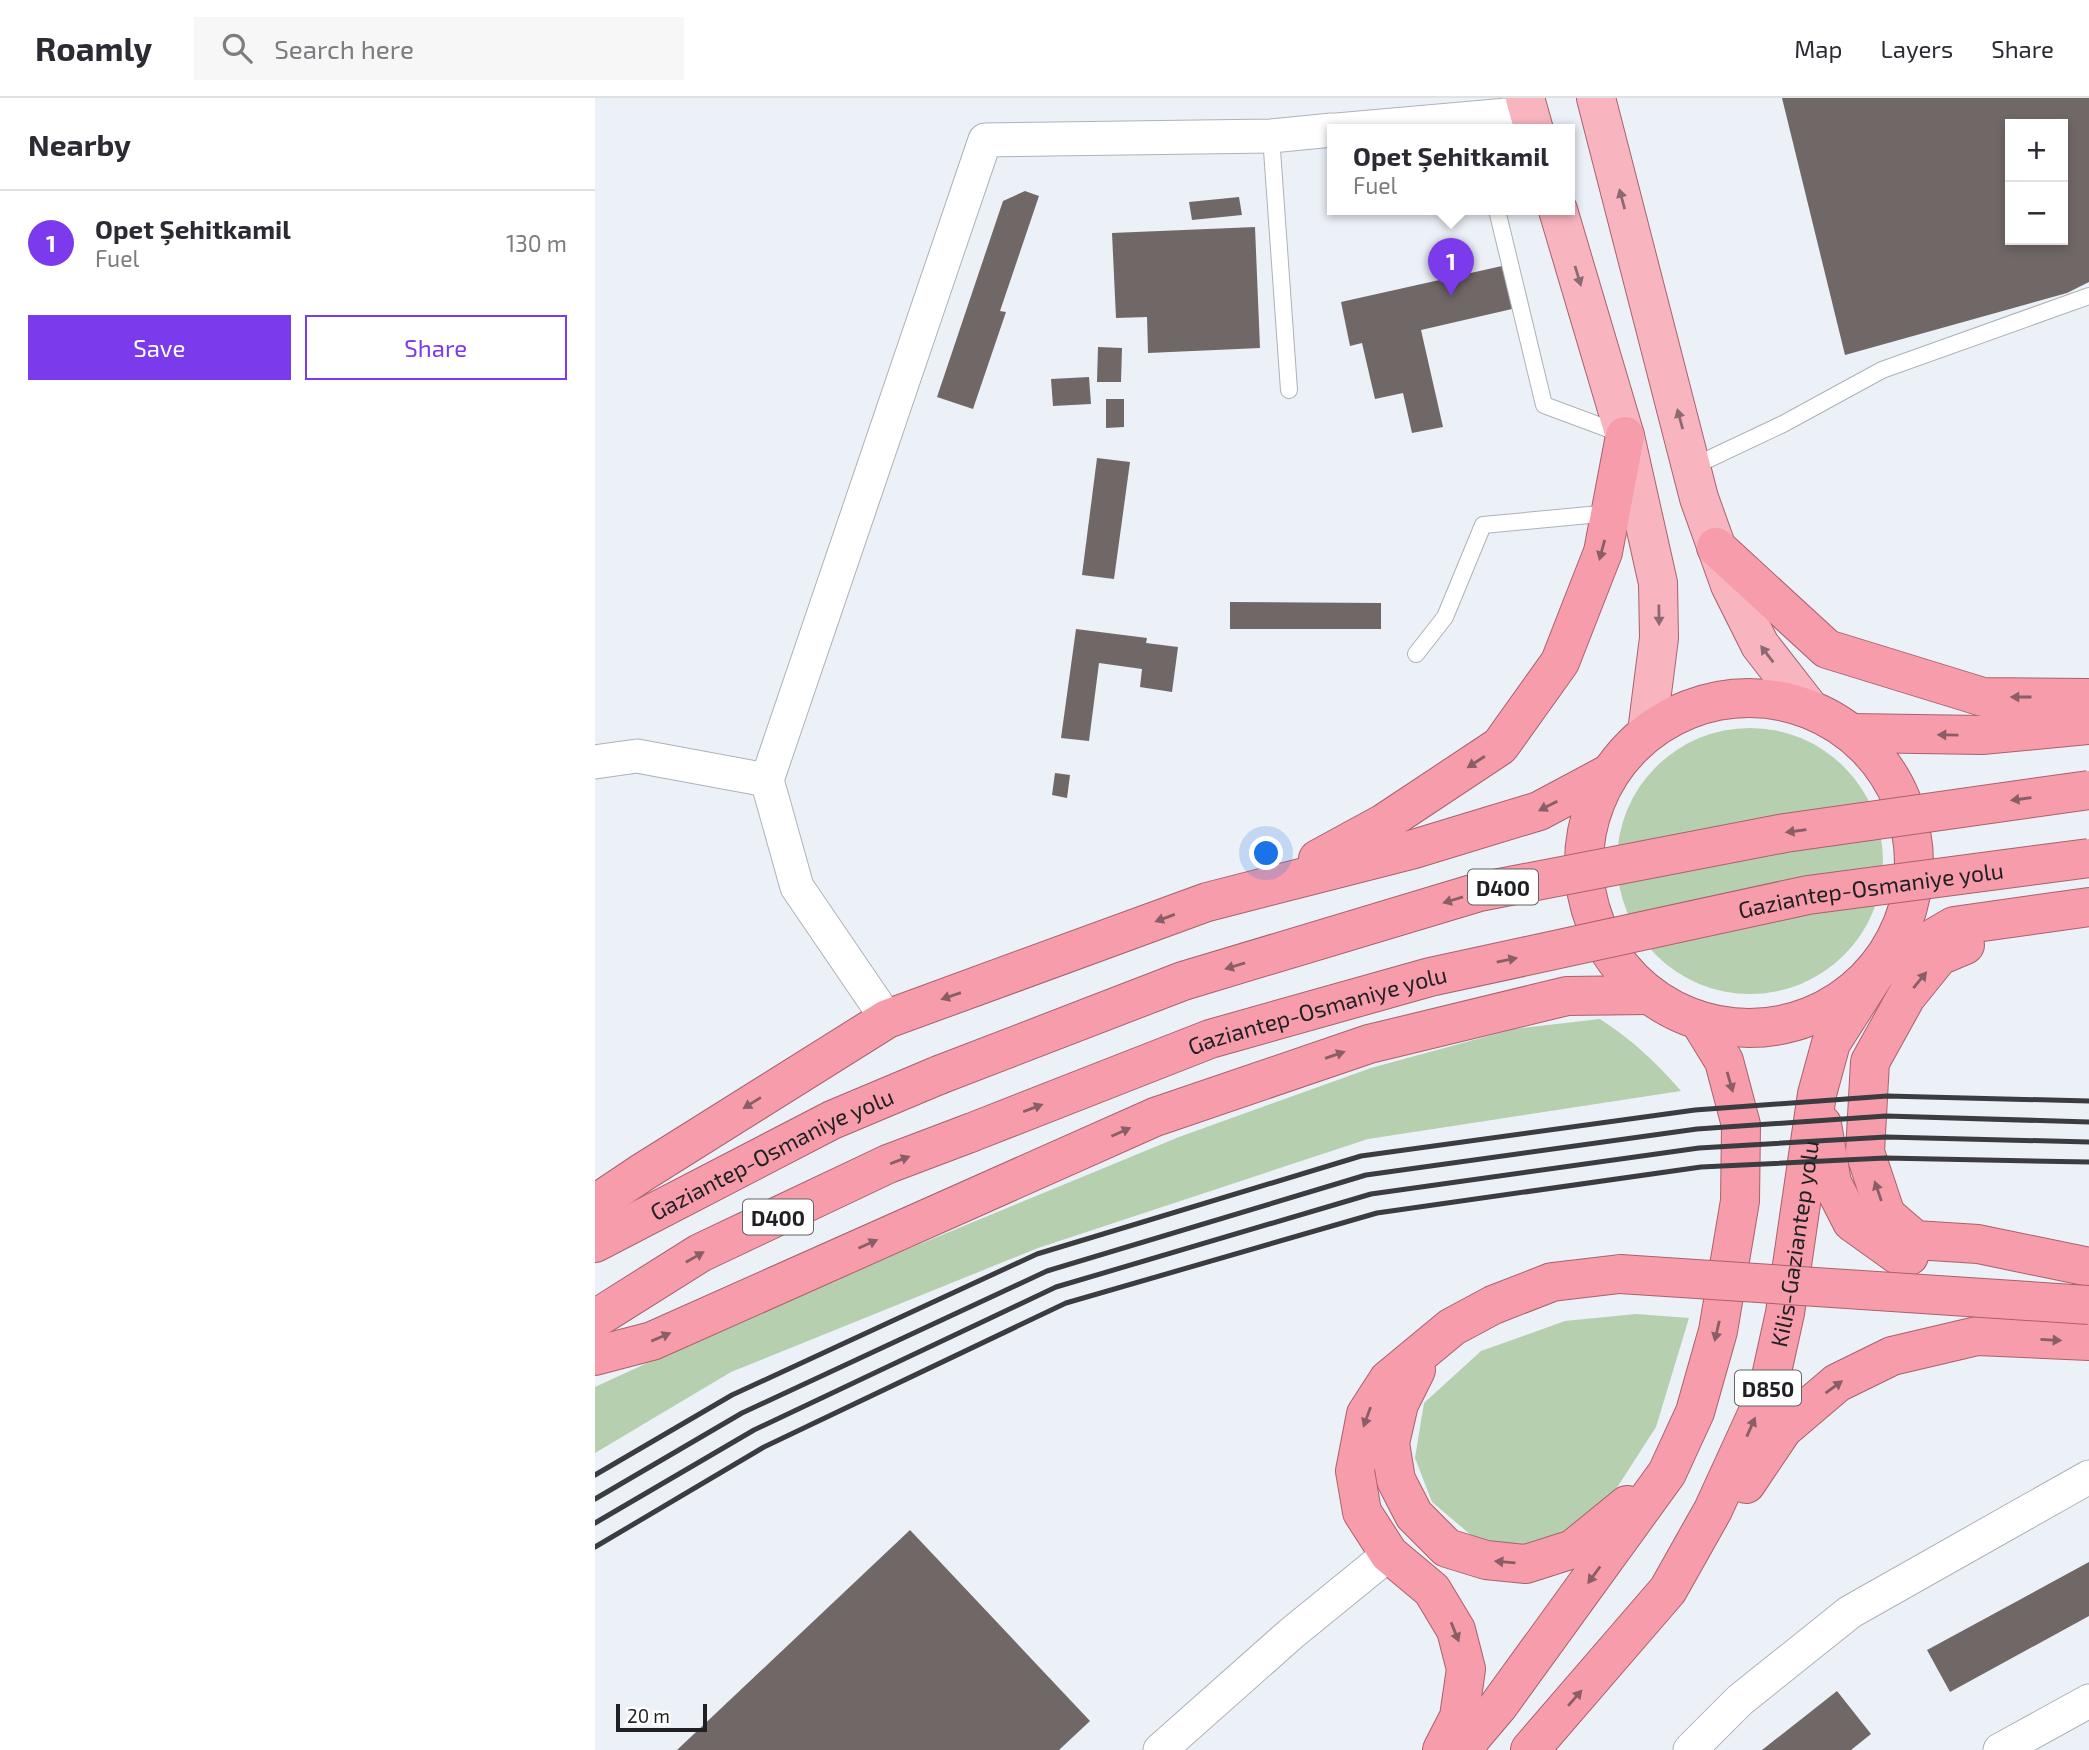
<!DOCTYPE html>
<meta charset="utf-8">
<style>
:root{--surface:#fff;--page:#f7f7f7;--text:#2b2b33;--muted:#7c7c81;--line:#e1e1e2;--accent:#7c3aed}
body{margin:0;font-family:"Exo 2",sans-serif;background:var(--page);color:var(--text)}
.controls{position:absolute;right:21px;top:21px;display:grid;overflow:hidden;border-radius:0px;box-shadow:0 4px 10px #0003}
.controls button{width:63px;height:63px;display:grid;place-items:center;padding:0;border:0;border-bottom:2px solid var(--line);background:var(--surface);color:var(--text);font:35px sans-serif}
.scale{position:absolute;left:21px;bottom:18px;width:91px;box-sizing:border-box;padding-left:7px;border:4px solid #1f2023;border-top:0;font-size:19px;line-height:24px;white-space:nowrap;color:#1f2023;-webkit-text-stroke:5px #fff;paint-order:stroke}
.you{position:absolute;left:672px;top:756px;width:24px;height:24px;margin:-18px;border:5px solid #fff;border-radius:50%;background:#1a73e8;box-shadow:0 0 0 10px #1a73e833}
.badge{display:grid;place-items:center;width:46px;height:46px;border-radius:50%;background:var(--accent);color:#fff;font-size:23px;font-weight:700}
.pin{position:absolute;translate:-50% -58px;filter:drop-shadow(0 2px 4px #0008)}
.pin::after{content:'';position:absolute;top:37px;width:24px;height:21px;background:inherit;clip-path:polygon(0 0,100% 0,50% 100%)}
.popup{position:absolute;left:732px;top:26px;width:248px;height:91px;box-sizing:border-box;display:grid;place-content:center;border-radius:0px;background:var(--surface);filter:drop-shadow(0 2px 5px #0005);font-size:23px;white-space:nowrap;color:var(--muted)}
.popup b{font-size:26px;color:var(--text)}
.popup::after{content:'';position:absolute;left:50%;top:100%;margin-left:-14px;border:14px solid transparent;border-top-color:var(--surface)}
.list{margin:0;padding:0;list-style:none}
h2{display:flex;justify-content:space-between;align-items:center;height:91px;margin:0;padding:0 28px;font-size:30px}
h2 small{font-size:23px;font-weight:400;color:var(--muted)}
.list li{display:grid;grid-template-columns:46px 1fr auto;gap:21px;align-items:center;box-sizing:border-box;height:105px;padding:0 28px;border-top:2px solid var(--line)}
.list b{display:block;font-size:26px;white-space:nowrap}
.list p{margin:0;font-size:23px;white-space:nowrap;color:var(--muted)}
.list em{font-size:23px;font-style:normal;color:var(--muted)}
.actions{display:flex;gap:14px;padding:21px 28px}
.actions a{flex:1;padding:16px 0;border:2px solid var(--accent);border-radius:0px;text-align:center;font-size:24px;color:var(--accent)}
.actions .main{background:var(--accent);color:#fff}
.icon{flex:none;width:38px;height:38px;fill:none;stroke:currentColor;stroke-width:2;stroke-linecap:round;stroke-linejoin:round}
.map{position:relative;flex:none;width:1494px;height:1652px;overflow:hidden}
header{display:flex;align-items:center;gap:42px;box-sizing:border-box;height:98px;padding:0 35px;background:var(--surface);border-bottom:2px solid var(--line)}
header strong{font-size:33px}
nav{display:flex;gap:38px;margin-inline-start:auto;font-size:24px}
.search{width:490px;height:63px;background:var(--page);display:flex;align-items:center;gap:18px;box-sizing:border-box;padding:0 24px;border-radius:0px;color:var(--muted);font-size:26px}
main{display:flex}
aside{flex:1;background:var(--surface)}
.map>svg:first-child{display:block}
.green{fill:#b5cfaf}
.building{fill:#706867;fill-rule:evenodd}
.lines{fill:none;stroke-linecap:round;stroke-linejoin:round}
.service-casing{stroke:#adb2b9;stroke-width:18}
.minor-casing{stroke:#adb2b9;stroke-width:35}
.primary-casing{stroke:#a9616d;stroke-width:40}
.trunk-casing{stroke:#a9616d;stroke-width:40}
.service{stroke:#fff;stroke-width:16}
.minor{stroke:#fff;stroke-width:33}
.primary{stroke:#f8b5bf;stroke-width:38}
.trunk{stroke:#f69caa;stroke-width:38}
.rail{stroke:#3b3c40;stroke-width:5}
.trunk-bridge-casing{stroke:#a9616d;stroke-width:40;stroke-linecap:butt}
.trunk-bridge{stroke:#f69caa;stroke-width:38}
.oneway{fill:#8c6a71}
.oneway2{fill:#8a5e66}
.labels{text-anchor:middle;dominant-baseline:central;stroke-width:7;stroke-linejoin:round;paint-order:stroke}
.shield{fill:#fff;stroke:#626365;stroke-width:2}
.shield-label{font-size:21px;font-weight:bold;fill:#1f2023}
.street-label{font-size:23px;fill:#1f2023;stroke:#fff}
</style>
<header>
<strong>Roamly</strong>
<div class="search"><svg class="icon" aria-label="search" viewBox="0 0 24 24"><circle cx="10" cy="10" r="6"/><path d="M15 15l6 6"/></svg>Search here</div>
<nav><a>Map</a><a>Layers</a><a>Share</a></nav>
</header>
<main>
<aside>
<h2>Nearby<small></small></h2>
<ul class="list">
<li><span class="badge">1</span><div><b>Opet Şehitkamil</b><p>Fuel</p></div><em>130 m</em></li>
</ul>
<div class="actions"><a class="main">Save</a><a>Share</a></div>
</aside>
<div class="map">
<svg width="1494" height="1652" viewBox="0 0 1494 1652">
<rect width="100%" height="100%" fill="#ecf0f7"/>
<g class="green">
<circle cx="1155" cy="763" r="133"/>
<path d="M 1005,921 C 1037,942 1061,964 1086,993 L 773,1041 L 443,1150 L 136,1274 L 0,1355 L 0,1289 L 89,1248 L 313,1151 L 584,1039 L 776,970 L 919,931 Z"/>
<path d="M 1041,1216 L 1094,1220 L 1061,1329 L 1005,1416 L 940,1452 L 883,1443 L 837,1404 L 820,1360 L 829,1305 L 886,1253 L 970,1223 Z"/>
</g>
<g class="building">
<path d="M 1187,0 L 1494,0 L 1494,184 L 1472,195 L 1250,257 ZM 1415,26 L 1468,26 L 1468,142 L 1415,142 Z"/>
<path d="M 430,93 L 444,98 L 405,213 L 411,214 L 378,311 L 342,299 L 408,103 Z"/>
<path d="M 644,99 L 647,117 L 597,122 L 594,104 Z"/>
<path d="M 660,129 L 665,250 L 553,255 L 552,219 L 521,220 L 517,135 Z"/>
<path d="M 907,168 L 917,211 L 826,232 L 848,329 L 817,335 L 808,295 L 780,301 L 767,245 L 755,248 L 746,204 Z"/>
<path d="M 503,249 L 527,250 L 526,284 L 502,284 Z"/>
<path d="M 494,279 L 496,306 L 458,308 L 456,281 Z"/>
<path d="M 511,301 L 529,301 L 529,329 L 511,330 Z"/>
<path d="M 502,360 L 535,364 L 519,481 L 487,477 Z"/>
<path d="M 635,504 L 786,505 L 786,531 L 635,531 Z"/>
<path d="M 481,531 L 552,540 L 551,545 L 583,549 L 577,594 L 545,589 L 547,571 L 504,565 L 494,643 L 466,640 Z"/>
<path d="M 460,675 L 475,677 L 472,700 L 457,697 Z"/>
<path d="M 315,1432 L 495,1623 L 464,1652 L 82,1652 Z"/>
<path d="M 1494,1464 L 1494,1518 L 1355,1594 L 1332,1552 Z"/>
<path d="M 1242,1593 L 1276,1636 L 1256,1652 L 1167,1652 Z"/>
</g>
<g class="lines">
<g class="service-casing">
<g id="service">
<path d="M 676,38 L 694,292"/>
<path d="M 902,112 L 949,307 L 1027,336"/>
<path d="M 1097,369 L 1188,326 L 1287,272 L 1494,198"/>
<path d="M 821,556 L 850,519 L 888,427 L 1015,415"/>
</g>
</g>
<g class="minor-casing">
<g id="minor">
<path d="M 742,32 L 934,15"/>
<path d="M 0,664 L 42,658 L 172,682"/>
<path d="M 292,921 L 202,789 L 172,682 L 390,42 L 676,38 L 737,32"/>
<path d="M 565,1652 L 697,1535 L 794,1456"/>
<path d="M 1095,1652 L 1145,1602 L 1255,1514 L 1494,1379"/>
<path d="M 1405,1652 L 1494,1603"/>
</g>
</g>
<g class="primary-casing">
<g id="primary">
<path d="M 930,0 L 939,32"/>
<path d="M 1001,0 L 1104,400 L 1135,487 L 1165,547 L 1214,610"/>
<path d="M 963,112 L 1030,338 L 1063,485 L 1064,540 L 1052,634"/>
</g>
</g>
<g class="trunk-casing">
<g id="trunk">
<path d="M 1121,449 L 1232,551 L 1388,599 L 1494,600"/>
<circle cx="1154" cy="765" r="165"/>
<path d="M 1258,635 L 1387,637 L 1494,627"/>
<path d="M 723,761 L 789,725 L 905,648 L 965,564 L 1008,454 L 1030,338"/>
<path d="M 1370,847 L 1344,858 L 1311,899 L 1275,964 L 1270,1054 L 1291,1117 L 1320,1142 L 1383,1146 L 1494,1169"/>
<path d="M 1227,1026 L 1237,1085 L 1257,1124 L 1303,1157 L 1314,1158"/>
<path d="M 0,1106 L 48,1074 L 292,921 L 612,804 L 819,751 L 944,713 L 1013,676"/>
<path id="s1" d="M 0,1145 L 237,1022 L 344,977"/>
<path d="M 0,1221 L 105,1155 L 293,1066 L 375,1035"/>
<path d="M 0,1258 L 57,1243 L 560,1019 L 774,946 L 972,898 L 1053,897"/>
<path d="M 821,1272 L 804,1306 L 795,1345 L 801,1382 L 819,1417 L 852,1450 L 891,1462 L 931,1466 L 978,1451 L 1032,1407"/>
<path d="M 1151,1386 L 1188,1331 L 1242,1285 L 1297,1258 L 1382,1238 L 1494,1243"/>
<path d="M 847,1652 L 864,1619 L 871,1571 L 861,1532 L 837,1492 L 794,1456 L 767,1414 L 760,1373 L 771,1316 L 793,1282 L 857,1229 L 898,1207 L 957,1184 L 1025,1176"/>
<path d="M 866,1652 L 904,1607 L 1072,1375 L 1100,1314 L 1123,1233 L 1145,1103 L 1146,1027 L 1129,963 L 1105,924"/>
<path id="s2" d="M 935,1652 L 1073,1492 L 1118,1412 L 1173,1292 L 1190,1215 L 1222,996 L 1236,945 L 1282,873 L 1359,828 L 1494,809"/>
</g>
</g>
<use href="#service" class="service"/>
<use href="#minor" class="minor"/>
<use href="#primary" class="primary"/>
<use href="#trunk" class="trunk"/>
<g class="rail">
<path d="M 0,1377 L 137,1297 L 442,1156 L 766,1058 L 1100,1012 L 1292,998 L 1494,1003"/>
<path d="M 0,1401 L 147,1315 L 452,1173 L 771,1077 L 1102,1031 L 1291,1018 L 1494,1024"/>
<path d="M 0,1425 L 159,1332 L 461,1189 L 776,1096 L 1104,1050 L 1291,1039 L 1494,1044"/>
<path d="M 0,1449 L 169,1349 L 471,1205 L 782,1115 L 1106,1069 L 1290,1060 L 1494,1064"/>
</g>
<g class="trunk-bridge-casing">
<g id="trunk-bridge">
<path d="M 344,977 L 588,883 L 884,794 L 1190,735 L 1494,692"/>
<path id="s3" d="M 375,1035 L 615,941 L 835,879 L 1213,797 L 1494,760"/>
<path d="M 1025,1176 L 1494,1207"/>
</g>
</g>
<use href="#trunk-bridge" class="trunk-bridge"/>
</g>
<defs><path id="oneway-solid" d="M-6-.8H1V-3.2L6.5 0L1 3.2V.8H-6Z" transform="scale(1.75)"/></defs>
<g class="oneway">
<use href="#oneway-solid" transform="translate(1027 101) rotate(-105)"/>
<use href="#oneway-solid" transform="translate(983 178) rotate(73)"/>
<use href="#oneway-solid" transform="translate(1085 321) rotate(-105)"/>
<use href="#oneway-solid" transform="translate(1064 517) rotate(89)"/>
<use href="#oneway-solid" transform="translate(1172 556) rotate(-127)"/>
</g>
<g class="oneway2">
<use href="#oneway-solid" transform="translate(1007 452) rotate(105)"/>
<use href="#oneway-solid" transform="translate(1426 599) rotate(-180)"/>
<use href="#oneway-solid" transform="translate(1353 637) rotate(-179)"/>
<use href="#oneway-solid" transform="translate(881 664) rotate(147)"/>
<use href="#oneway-solid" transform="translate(1426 701) rotate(172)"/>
<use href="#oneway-solid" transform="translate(953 708) rotate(153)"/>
<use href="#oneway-solid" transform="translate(1201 733) rotate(172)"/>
<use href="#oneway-solid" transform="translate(858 802) rotate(163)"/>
<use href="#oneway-solid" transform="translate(570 820) rotate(160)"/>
<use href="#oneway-solid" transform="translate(912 862) rotate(-12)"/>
<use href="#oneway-solid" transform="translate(640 868) rotate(163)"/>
<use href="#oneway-solid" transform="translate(1325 882) rotate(-51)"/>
<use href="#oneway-solid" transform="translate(356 898) rotate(161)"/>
<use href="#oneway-solid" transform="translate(740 957) rotate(-19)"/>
<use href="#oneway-solid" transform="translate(1135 984) rotate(74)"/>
<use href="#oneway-solid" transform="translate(157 1005) rotate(148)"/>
<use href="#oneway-solid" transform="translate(438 1010) rotate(-21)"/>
<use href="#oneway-solid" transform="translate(526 1034) rotate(-24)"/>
<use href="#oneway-solid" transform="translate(305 1062) rotate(-21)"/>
<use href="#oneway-solid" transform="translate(1283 1093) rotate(-109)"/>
<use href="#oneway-solid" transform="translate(273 1146) rotate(-24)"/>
<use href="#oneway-solid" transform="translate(100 1159) rotate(-30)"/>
<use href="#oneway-solid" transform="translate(1122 1233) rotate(103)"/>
<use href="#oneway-solid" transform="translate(66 1239) rotate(-23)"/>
<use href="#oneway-solid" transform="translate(1456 1242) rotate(3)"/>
<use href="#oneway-solid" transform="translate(1239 1289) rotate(-36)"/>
<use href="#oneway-solid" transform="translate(772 1319) rotate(110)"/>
<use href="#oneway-solid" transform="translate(1156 1329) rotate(-66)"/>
<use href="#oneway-solid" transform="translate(910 1464) rotate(-175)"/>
<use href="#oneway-solid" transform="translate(999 1477) rotate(126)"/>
<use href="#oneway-solid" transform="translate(860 1534) rotate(68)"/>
<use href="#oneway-solid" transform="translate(980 1600) rotate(-49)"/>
</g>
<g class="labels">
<g class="shield">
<rect x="873" y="771.5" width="70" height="35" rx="5"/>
<rect x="148" y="1101.5" width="70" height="35" rx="5"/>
<rect x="1140" y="1272.5" width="66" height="35" rx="5"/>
</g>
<g class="shield-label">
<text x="908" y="789">D400</text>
<text x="183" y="1119">D400</text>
<text x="1173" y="1290">D850</text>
</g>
<g class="street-label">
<text stroke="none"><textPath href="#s3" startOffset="936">Gaziantep-Osmaniye yolu</textPath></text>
<text stroke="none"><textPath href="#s3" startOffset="369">Gaziantep-Osmaniye yolu</textPath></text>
<text stroke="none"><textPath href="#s1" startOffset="198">Gaziantep-Osmaniye yolu</textPath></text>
<text stroke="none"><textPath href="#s2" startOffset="584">Kilis-Gaziantep yolu</textPath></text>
</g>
</g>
</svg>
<div class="controls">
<button>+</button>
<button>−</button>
</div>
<div class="scale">20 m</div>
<div class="you"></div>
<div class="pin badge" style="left:856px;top:198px">1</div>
<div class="popup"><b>Opet Şehitkamil</b>Fuel</div>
</div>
</main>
